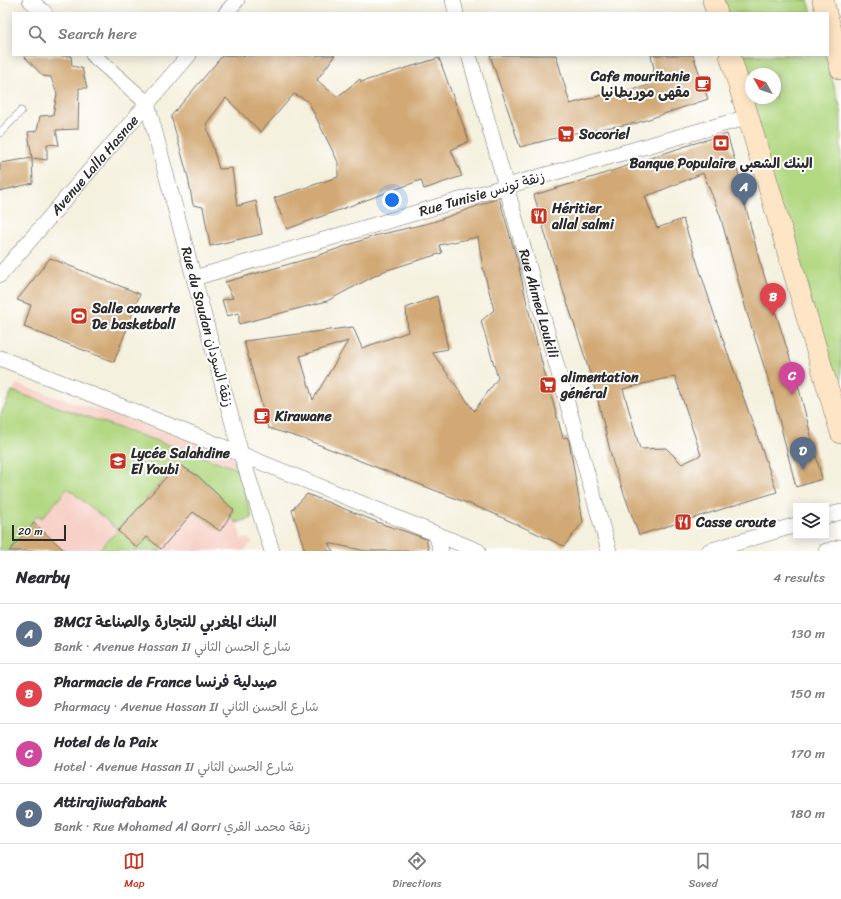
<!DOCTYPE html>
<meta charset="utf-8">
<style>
:root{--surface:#fff;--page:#f7f7f7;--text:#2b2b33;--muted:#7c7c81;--line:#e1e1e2;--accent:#c8321e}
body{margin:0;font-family:Sriracha,"Playpen Sans Arabic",sans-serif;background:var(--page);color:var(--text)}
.controls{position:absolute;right:12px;bottom:12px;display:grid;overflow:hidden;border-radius:0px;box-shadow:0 2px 10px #0003}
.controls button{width:36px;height:36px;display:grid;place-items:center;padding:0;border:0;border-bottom:1px solid var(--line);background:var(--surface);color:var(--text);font:20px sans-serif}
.compass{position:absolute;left:745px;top:68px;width:36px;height:36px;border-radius:50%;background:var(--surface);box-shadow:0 2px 10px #0003;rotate:310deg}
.scale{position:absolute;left:12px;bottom:10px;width:54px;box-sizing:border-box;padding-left:4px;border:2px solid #2b2b2b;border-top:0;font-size:11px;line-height:14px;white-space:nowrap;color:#2b2b2b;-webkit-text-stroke:3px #fff;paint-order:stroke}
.you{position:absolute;left:392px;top:200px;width:14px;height:14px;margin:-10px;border:3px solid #fff;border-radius:50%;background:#1a73e8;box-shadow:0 0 0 6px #1a73e833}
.badge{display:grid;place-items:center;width:26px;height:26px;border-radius:50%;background:var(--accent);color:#fff;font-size:13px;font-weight:700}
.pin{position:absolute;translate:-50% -33px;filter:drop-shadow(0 1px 2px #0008)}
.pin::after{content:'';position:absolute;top:21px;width:14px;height:12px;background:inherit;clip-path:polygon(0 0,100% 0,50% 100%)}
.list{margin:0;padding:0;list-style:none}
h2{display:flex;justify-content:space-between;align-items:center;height:52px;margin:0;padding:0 16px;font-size:17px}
h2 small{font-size:13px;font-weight:400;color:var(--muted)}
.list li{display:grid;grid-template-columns:26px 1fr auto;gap:12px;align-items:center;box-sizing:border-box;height:60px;padding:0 16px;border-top:1px solid var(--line)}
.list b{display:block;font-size:15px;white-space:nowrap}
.list p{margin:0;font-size:13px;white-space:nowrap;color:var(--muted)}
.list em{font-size:13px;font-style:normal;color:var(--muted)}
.icon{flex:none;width:22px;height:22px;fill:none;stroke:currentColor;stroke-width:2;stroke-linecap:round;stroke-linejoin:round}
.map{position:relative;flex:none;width:841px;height:551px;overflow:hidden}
.search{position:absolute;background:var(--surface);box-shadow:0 2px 10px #0003;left:12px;right:12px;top:12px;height:44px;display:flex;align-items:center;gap:10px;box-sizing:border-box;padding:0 14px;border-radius:0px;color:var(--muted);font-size:15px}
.sheet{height:292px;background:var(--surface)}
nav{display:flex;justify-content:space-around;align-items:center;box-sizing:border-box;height:56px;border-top:1px solid var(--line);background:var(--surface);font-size:11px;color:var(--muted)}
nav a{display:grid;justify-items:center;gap:2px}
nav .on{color:var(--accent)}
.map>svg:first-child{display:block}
.built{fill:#f7d1c7}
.green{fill:#b2d882;stroke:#6e8256;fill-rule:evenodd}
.building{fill:#d2a975;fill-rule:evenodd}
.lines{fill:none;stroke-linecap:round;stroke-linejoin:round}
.lane-casing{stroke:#72706a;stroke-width:8}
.street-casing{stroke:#72706a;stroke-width:16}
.secondary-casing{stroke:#72706a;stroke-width:22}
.lane{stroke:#fff;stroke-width:7}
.street{stroke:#fff;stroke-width:15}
.secondary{stroke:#fde5c5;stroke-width:21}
.labels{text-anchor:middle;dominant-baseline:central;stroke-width:4;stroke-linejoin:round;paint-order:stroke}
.poi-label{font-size:14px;font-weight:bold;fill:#2b2b2b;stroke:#fff;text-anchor:start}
.street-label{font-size:14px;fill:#2b2b2b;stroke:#fff}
</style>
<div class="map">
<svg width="841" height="551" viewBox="0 0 841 551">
<rect width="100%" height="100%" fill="#fff"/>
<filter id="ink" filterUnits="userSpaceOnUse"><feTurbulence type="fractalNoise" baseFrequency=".025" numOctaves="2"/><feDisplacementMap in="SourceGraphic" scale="8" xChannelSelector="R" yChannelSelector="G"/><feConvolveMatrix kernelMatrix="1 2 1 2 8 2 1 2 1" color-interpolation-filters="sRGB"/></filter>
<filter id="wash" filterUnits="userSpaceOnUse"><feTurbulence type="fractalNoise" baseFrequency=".012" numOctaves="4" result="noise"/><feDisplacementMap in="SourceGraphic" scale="16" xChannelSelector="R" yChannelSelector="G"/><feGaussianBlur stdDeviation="0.9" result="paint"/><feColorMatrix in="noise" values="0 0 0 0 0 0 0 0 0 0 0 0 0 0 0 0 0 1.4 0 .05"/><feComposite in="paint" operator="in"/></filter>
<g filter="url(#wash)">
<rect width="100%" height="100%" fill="#f5f1df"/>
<path class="built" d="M 16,384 L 233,453 L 252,518 L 238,523 L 241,539 L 249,539 L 252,543 L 244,551 L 0,551 L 0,416 Z"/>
<g class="green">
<path d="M 715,0 L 808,0 L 812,13 L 719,13 Z"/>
<path d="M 731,55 L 825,55 L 841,110 L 841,432 ZM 751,74 L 775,74 L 775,98 L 751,98 Z"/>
<path d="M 12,391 L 238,469 L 252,518 L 237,523 L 230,517 L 234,510 L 198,476 L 178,464 L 118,530 L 137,548 L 147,537 L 161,549 L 161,551 L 98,551 L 118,530 L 68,488 L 42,518 L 38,515 L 32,521 L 34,523 L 18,551 L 0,551 L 0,416 Z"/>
</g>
<g id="blocks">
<g class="building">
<path d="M 23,55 L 71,56 L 72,66 L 82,68 L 87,88 L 79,88 L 78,129 L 56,130 L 59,145 L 47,144 L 47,160 L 32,158 L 28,132 L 37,131 L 40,116 L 53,115 L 57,94 L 51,77 L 43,76 Z"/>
<path d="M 223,55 L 335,55 L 317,80 L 337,97 L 360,79 L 361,82 L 439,58 L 469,141 L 451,150 L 462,176 L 424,189 L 421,180 L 287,229 L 274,198 L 338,177 L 338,162 L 308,101 L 294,94 L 261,132 L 226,98 L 206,124 L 219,169 L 232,168 L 237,206 L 256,201 L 262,234 L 210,246 L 203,207 L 193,205 L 188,177 L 171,116 Z"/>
<path d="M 490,55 L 556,55 L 570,104 L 610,93 L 625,92 L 650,85 L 654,69 L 651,55 L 693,55 L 708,99 L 637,123 L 579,132 L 520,147 Z"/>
<path d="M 727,134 L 739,176 L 746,208 L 759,259 L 797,381 L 822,479 L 796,487 L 771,388 L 747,313 L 720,215 L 703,173 L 655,193 L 645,196 L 657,228 L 683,219 L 716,320 L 777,492 L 639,535 L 613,463 L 597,396 L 575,326 L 553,261 L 534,195 L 597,176 L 692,144 ZM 675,376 L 701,455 L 682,464 L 666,448 L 640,449 L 623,389 Z"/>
<path d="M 32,158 L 33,183 L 0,191 L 0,163 Z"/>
<path d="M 499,198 L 518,263 L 527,304 L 543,367 L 563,438 L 567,437 L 569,441 L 583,522 L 564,546 L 490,512 L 307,440 L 268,428 L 244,341 L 353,327 L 362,348 L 408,332 L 406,308 L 437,296 L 448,349 L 432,352 L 474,411 L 498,378 L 481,321 L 494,310 L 483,268 L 478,237 L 439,245 L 442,253 L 384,271 L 327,301 L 239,324 L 239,313 L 227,316 L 222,300 L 233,298 L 225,282 L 311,258 L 374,236 L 433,222 ZM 348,341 L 313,400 L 300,356 Z"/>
<path d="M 50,258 L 140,294 L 114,362 L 24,327 L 31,305 L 17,300 Z"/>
<path d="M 178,464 L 198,476 L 234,510 L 220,531 L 193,512 L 161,549 L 147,537 L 137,548 L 118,531 Z"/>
<path d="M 307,494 L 385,525 L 404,531 L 426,539 L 429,551 L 366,551 L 328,543 L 333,551 L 305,551 L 292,510 Z"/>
<path d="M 34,523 L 65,551 L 9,551 Z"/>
</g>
</g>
</g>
<g filter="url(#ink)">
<use href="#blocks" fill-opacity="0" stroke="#72706a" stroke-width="1"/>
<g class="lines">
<g class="lane-casing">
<path id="lane" d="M 0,133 L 21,111"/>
</g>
<g class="street-casing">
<g id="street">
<path d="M 30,0 L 45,13"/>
<path d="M 453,0 L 456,13"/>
<path d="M 226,13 L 237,0"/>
<path d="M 93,55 L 147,103 L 241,454 L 272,551"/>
<path id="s1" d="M 469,55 L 609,551"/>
<path id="s2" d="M 0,275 L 189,55"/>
<path d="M 194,278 L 507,186 L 748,117"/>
<path d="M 0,358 L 241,454 L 478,551"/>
<path d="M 826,516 L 841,512"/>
<path d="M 436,534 L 441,551"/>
<path d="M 709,551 L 796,525"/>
<path d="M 826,551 L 841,547"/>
</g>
</g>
<g class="secondary-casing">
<g id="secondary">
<path d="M 713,0 L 717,13"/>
<path d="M 823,0 L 826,13"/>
<path d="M 828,19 L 841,69"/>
<path d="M 730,55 L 841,433"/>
</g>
</g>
<use href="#lane" class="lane"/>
<use href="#street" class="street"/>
<use href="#secondary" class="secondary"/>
</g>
</g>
<defs>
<g id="cafe-square" transform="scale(0.9)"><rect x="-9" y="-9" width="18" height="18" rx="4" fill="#c8321e" stroke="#fff"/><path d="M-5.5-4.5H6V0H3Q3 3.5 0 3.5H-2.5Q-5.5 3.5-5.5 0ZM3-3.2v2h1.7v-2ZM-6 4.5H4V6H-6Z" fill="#fff"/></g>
<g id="supermarket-square" transform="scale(0.9)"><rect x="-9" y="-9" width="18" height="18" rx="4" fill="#c8321e" stroke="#fff"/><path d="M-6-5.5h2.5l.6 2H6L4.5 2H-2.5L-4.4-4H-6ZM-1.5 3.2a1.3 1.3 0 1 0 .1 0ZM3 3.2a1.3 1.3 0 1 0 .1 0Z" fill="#fff"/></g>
<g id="bank-square" transform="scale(0.9)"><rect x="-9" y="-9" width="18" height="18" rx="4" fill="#c8321e" stroke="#fff"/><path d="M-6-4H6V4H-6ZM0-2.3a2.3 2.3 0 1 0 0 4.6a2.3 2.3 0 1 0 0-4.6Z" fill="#fff"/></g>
<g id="restaurant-square" transform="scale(0.9)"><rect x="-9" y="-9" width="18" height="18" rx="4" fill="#c8321e" stroke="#fff"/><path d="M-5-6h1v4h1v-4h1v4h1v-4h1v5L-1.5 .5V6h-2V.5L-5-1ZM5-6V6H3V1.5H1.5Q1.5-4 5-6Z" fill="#fff"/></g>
<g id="stadium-square" transform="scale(0.9)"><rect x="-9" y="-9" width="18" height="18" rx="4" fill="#c8321e" stroke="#fff"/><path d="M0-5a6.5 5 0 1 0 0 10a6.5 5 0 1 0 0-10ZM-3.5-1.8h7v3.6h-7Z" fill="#fff"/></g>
<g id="school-square" transform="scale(0.9)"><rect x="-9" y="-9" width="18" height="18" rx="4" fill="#c8321e" stroke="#fff"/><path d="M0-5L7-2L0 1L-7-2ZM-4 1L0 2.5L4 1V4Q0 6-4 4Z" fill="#fff"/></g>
</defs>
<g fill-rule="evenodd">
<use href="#cafe-square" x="703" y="84"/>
<use href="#supermarket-square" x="566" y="134"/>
<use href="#bank-square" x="721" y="143"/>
<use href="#restaurant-square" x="539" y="216"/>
<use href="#stadium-square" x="79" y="316"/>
<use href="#supermarket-square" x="548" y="385"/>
<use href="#cafe-square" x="262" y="416"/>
<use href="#school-square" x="118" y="461"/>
<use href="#restaurant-square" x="683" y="522"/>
</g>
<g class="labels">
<g class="poi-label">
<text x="690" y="76" text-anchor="end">Cafe mouritanie<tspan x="690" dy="16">مقهى موريطانيا</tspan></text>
<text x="579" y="134">Socoriel</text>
<text x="721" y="163" text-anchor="middle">Banque Populaire البنك الشعبي</text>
<text x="552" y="208">Héritier<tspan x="552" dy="16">allal salmi</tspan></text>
<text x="92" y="308">Salle couverte<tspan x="92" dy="16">De basketball</tspan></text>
<text x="561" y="377">alimentation<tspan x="561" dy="16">général</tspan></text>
<text x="275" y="416">Kirawane</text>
<text x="131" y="453">Lycée Salahdine<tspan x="131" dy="16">El Youbi</tspan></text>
<text x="696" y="522">Casse croute</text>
</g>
<g class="street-label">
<text stroke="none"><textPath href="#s2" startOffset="145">Avenue Lalla Hasnae</textPath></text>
<text transform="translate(482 194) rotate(-16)">Rue Tunisie زنقة تونس</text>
<text stroke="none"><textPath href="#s1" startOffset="258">Rue Ahmed Loukili</textPath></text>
<text transform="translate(207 327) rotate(75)">Rue du Soudan زنقة السودان</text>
</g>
</g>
</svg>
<div class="controls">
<button><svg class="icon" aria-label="layers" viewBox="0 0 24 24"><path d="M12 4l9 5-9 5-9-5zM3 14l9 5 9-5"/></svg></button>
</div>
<svg class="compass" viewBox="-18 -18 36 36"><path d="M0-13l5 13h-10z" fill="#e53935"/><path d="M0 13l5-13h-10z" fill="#7c7c81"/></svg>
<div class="scale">20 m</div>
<div class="you"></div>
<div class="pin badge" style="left:744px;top:206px;background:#5c6f8a">A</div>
<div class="pin badge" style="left:773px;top:316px;background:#e0444e">B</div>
<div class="pin badge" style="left:792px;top:395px;background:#d1479c">C</div>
<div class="pin badge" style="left:803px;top:470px;background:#5c6f8a">D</div>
<div class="search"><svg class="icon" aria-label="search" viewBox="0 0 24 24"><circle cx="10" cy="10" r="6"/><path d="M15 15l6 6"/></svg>Search here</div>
</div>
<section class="sheet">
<h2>Nearby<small>4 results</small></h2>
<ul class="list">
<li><span class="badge" style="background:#5c6f8a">A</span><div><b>BMCI البنك المغربي للتجارة والصناعة</b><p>Bank · Avenue Hassan II شارع الحسن الثاني</p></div><em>130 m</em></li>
<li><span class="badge" style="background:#e0444e">B</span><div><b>Pharmacie de France صيدلية فرنسا</b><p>Pharmacy · Avenue Hassan II شارع الحسن الثاني</p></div><em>150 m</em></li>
<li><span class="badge" style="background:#d1479c">C</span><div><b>Hotel de la Paix</b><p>Hotel · Avenue Hassan II شارع الحسن الثاني</p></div><em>170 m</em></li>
<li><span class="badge" style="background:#5c6f8a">D</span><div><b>Attirajiwafabank</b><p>Bank · Rue Mohamed Al Qorri زنقة محمد القري</p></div><em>180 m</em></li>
</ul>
</section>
<nav>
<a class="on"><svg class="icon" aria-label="map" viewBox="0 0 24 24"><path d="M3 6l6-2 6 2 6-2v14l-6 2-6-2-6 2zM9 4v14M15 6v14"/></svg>Map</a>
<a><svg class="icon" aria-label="directions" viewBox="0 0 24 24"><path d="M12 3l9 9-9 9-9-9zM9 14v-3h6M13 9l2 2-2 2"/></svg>Directions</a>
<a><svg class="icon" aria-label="saved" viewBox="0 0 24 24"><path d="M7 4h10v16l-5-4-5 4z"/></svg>Saved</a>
</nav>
